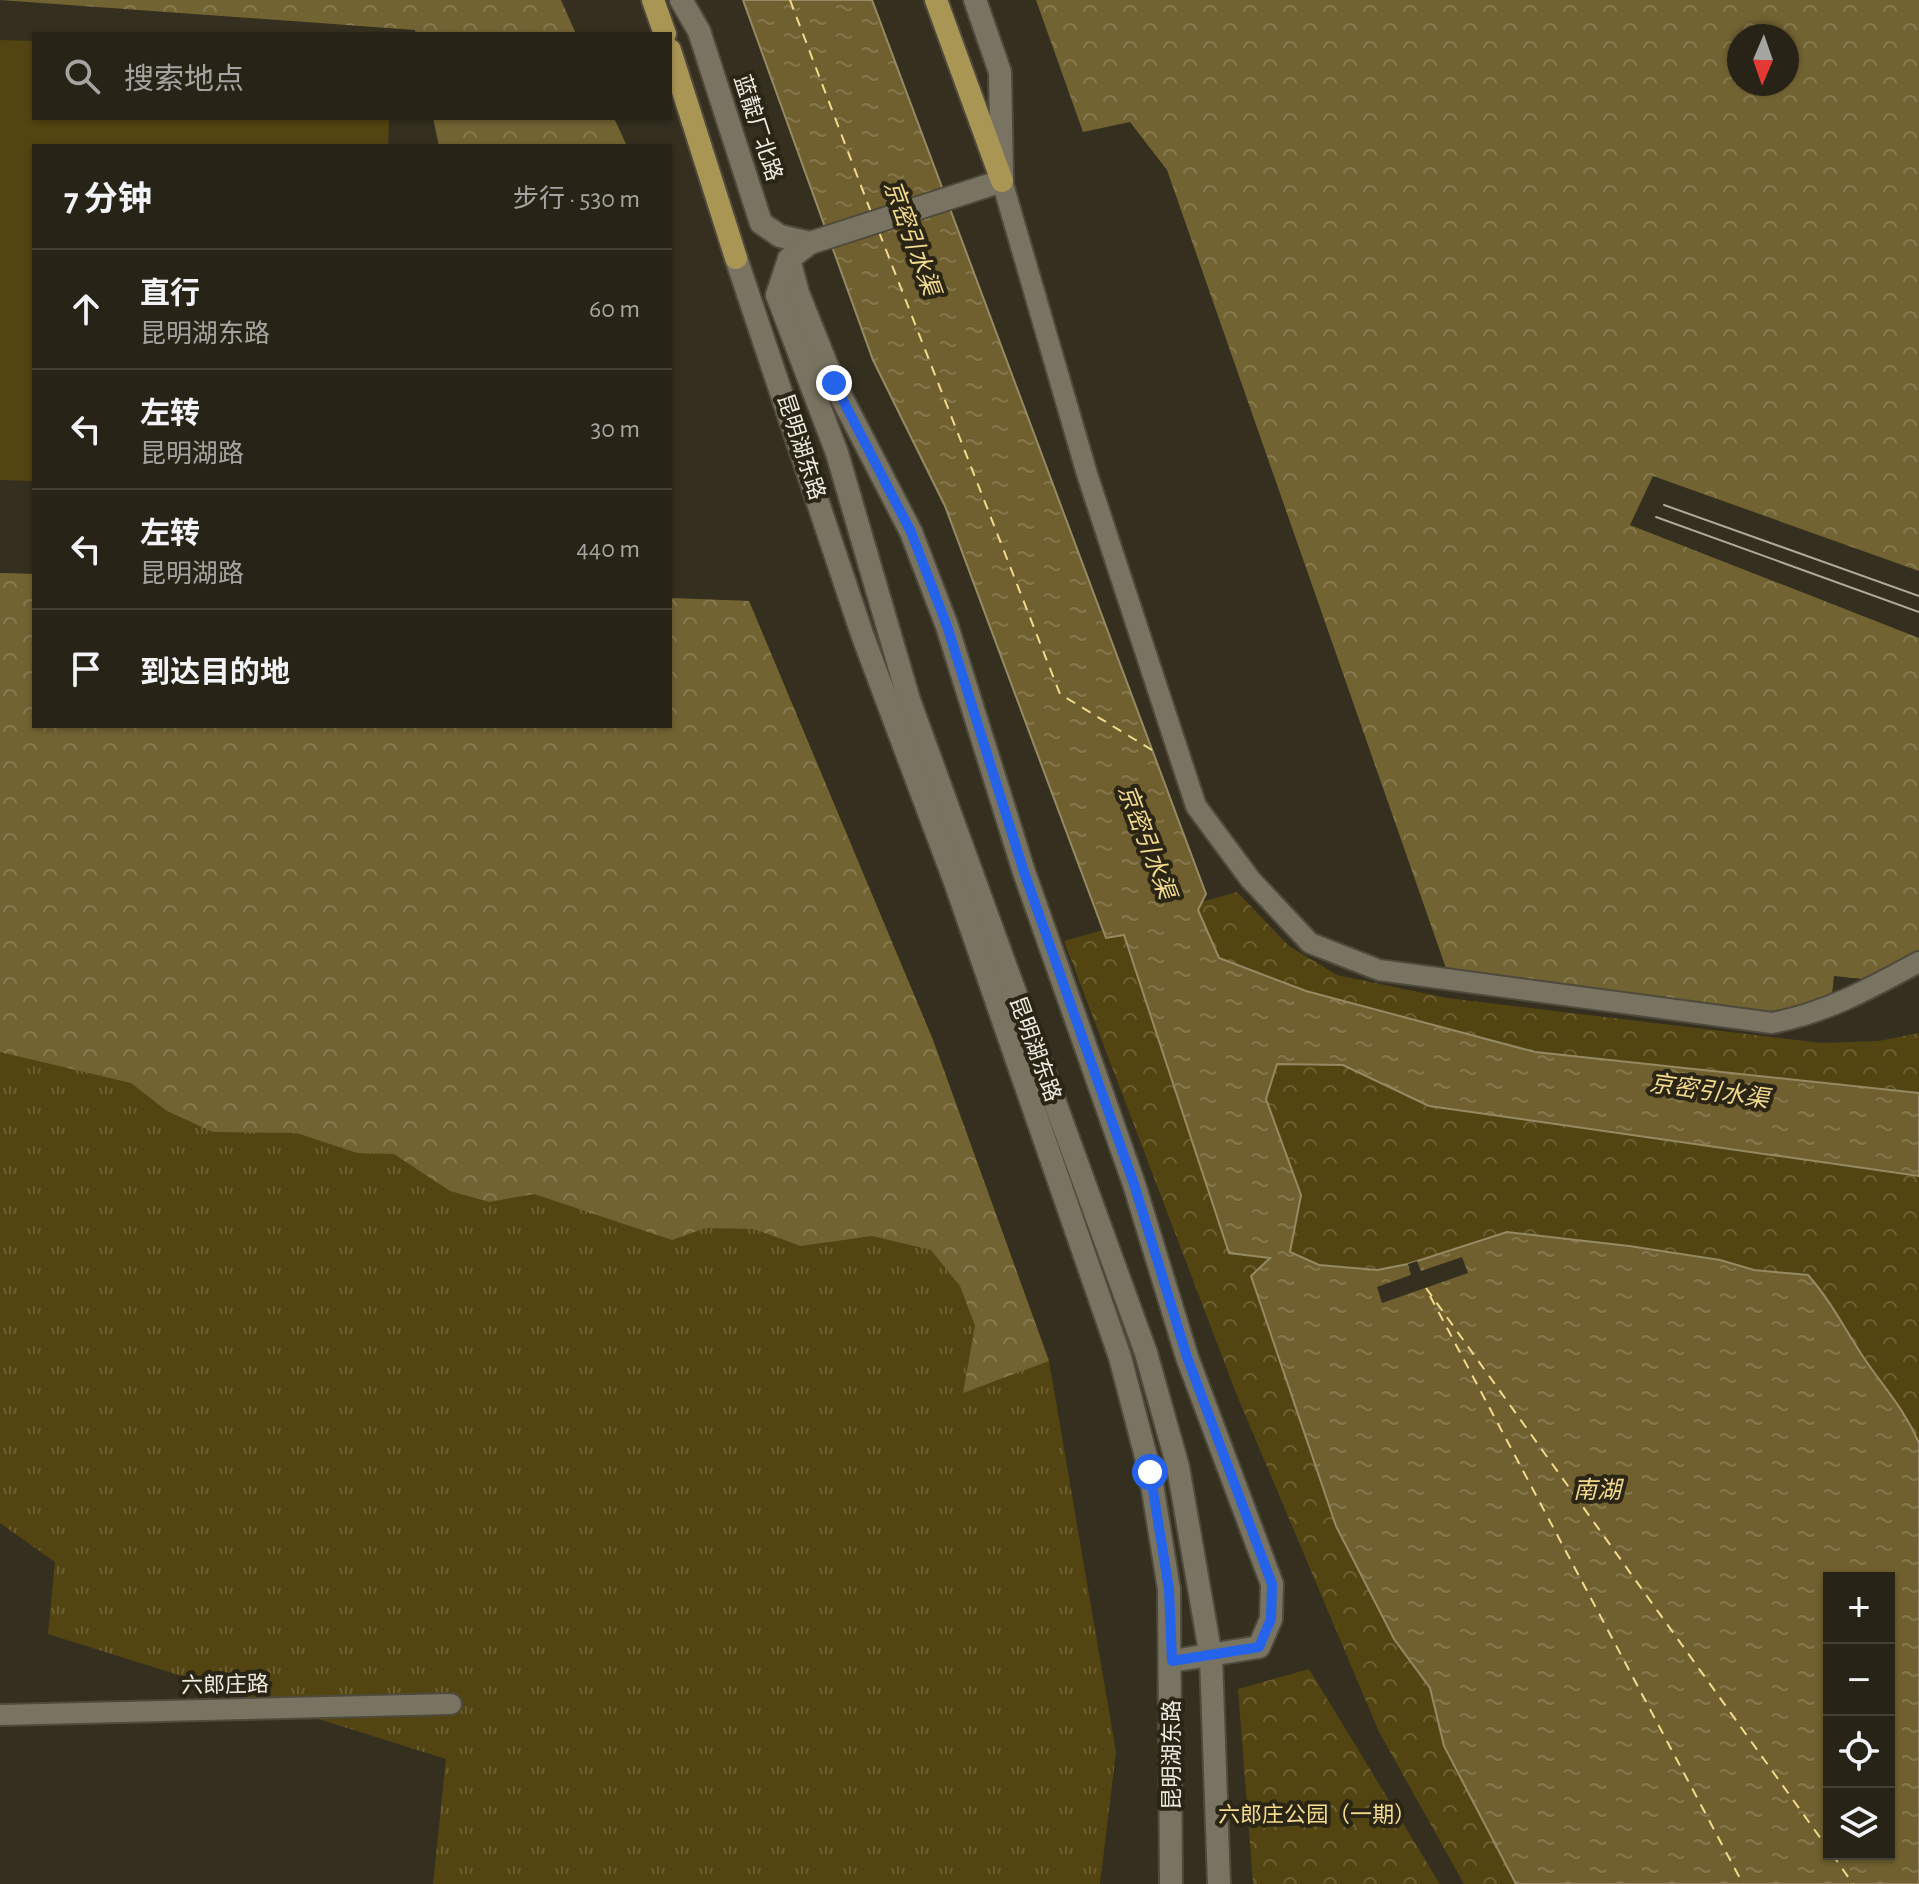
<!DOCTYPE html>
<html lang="zh">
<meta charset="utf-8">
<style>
:root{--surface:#272317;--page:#332f24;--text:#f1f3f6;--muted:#a4a4a1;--line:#434036}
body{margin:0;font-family:"Alegreya Sans","Noto Sans SC",sans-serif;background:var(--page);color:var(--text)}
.controls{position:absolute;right:24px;bottom:24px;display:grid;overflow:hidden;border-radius:0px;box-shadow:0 2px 6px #0004}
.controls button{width:72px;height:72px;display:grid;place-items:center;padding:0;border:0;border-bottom:2px solid var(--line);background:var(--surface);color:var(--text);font:40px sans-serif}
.compass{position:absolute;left:1727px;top:24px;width:72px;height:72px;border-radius:50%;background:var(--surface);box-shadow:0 2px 6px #0004;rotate:182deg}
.stop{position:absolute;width:24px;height:24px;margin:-18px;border:6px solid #2563eb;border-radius:50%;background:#fff}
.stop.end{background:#2563eb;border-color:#fff;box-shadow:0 2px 8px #0008}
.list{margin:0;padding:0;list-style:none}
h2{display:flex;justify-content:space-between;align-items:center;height:104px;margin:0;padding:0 32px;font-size:34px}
h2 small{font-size:26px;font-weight:400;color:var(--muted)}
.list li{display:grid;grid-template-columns:52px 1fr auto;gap:24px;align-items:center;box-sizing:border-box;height:120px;padding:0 32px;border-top:2px solid var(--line)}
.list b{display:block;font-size:30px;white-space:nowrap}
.list p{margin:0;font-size:26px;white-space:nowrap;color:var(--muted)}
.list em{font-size:26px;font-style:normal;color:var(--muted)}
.icon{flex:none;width:44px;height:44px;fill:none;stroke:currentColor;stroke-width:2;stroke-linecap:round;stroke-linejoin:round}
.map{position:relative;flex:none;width:1919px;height:1884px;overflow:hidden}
.search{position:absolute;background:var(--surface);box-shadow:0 2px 6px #0004;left:32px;top:32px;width:640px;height:88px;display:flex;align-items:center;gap:20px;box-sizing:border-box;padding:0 28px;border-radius:0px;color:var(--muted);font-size:30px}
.panel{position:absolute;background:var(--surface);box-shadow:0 2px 6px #0004;left:32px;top:144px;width:640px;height:584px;border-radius:0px}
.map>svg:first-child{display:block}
.grass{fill:url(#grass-tufts)}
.forest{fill:url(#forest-crowns);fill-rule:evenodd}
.park{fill:url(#park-crowns);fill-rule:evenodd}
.pitch{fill:#534511}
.water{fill:url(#water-ripples);stroke:#968a64;stroke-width:2;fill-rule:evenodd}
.pier{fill:#342f1f}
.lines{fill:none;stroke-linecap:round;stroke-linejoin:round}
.ferry{stroke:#f2da8d;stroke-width:2;stroke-dasharray:10 8;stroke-linecap:butt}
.minor-casing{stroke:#4e4a3c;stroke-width:24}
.tertiary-casing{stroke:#4e4a3c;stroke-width:26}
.secondary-casing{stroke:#4e4a3c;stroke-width:26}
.trunk-casing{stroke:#4e4a3c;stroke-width:26}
.minor{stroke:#797361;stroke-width:20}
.tertiary{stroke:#797361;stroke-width:22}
.secondary{stroke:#797361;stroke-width:22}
.trunk{stroke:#aa9654;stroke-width:22}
.tram{stroke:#ada99d;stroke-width:2}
.route{stroke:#2563eb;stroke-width:10}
.labels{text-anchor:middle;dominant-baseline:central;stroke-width:8;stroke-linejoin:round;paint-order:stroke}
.street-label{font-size:22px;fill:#eeebe1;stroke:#2a2515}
.park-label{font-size:22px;fill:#f5dc8f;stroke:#2a2515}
.water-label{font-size:24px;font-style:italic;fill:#f2da8d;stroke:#2a2515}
</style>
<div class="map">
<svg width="1919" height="1884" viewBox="0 0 1919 1884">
<defs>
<pattern id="grass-tufts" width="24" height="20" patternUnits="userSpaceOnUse" patternTransform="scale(2)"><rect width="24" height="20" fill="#534511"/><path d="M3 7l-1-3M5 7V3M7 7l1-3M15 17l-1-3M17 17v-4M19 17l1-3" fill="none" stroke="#6c6033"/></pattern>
<pattern id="forest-crowns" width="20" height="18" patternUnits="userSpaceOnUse" patternTransform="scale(2)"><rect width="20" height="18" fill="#726332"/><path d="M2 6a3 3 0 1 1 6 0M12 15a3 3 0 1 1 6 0" fill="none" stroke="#867a4f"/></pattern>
<pattern id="park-crowns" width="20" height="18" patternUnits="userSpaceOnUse" patternTransform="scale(2)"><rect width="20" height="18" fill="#534511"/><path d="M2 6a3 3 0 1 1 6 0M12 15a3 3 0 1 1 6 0" fill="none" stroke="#6c6033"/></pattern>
<pattern id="water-ripples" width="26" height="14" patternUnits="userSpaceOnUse" patternTransform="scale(2)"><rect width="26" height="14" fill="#70602f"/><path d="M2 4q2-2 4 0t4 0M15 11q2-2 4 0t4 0" fill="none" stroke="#85774d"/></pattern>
</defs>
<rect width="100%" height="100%" fill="#342f1f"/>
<path class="grass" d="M 0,573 L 34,574 L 34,726 L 670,726 L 670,598 L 749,601 L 933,1040 L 1049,1361 L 1116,1752 L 1100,1884 L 433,1884 L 446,1759 L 48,1634 L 55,1562 L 0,1523 Z"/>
<g class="forest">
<path d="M 0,0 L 561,0 L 576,34 L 416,34 L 415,30 Z"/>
<path d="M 1036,0 L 1919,0 L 1919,571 L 1653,476 L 1630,525 L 1919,638 L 1919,956 L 1873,980 L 1834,976 L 1832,994 L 1823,1003 L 1767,1018 L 1448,974 L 1167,170 L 1130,122 L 1083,132 ZM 1739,36 L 1787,36 L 1787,84 L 1739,84 Z"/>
<path d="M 433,118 L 614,118 L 627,146 L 439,146 Z"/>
<path d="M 0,573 L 34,574 L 34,726 L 670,726 L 670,598 L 749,601 L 933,1040 L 1049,1361 L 963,1393 L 975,1326 L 960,1286 L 931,1250 L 872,1236 L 801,1246 L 754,1229 L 706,1228 L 672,1240 L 534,1194 L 489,1202 L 450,1191 L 394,1154 L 357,1153 L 297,1133 L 213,1132 L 167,1111 L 131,1083 L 0,1052 Z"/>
</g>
<g class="park">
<path d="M 1237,892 L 1289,946 L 1337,975 L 1447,998 L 1821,1043 L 1879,1041 L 1919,1033 L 1919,1884 L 1464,1884 L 1379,1732 L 1236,1393 L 1064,941 ZM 1829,1578 L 1889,1578 L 1889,1854 L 1829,1854 Z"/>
<path d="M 1309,1669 L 1440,1884 L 1253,1884 L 1238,1689 Z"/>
</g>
<path class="pitch" d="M 0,40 L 34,41 L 34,118 L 389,118 L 388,146 L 34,146 L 34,481 L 0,480 Z"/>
<path class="water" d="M 743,0 L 872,0 L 1206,894 L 1198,910 L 1219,958 L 1306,991 L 1535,1052 L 1919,1093 L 1919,1176 L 1429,1106 L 1343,1065 L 1277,1064 L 1266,1099 L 1301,1195 L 1290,1252 L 1319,1265 L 1377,1270 L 1408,1264 L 1507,1232 L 1629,1246 L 1720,1260 L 1754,1270 L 1808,1275 C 1833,1303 1847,1334 1868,1364 C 1888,1392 1905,1411 1919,1443 L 1919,1884 L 1516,1884 L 1444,1746 L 1430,1688 L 1394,1639 L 1336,1526 L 1251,1276 L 1270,1258 L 1229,1253 L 1124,935 L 1106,938 L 945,506 L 873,360 ZM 1829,1578 L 1889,1578 L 1889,1854 L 1829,1854 Z"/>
<path class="pier" d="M 1462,1257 L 1468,1273 L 1382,1303 L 1377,1287 L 1411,1275 L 1408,1264 L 1417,1261 L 1421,1271 Z"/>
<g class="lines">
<g class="ferry">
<path d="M 790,0 L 871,212"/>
<path d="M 879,232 L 1060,694 L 1152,750"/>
<path d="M 1426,1288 L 1829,1850"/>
<path d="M 1430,1296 L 1743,1884"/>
<path d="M 1832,1854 L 1853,1884"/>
</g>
<g class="minor-casing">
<g id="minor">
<path d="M 1002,181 L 1087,474 L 1196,806 L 1250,879 L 1310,943 L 1379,970 L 1772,1023 C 1826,1013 1871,988 1919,962"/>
<path d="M 0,1715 L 451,1704"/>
</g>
</g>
<g class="tertiary-casing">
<g id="tertiary">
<path d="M 681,0 L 699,31 L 761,223 L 780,236 L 810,243"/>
<path d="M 975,0 L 1000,72 L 1002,176"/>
<path d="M 789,259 L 798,293 L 834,383 L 911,532 L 947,626 L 1024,872 L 1134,1184 L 1187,1357 L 1272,1584 L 1271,1619 L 1259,1647 L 1172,1661"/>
</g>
</g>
<g class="secondary-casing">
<g id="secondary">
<path d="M 1002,181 L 810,243 L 789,259 L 777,295 L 837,453 L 909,700 L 1146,1353 L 1178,1467 L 1211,1657 L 1219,1884"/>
<path d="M 736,258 L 862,634 L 955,882 L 1120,1357 L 1150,1472 L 1169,1589 L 1171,1884"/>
</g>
</g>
<g class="trunk-casing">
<g id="trunk">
<path d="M 653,0 L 665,34"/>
<path d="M 936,0 L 1002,181"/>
<path d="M 670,50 L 736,258"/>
</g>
</g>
<use href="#minor" class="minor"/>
<use href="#tertiary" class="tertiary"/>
<use href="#secondary" class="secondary"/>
<use href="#trunk" class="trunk"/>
<g class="tram">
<path d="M 1664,505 L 1919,596"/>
<path d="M 1656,517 L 1919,612"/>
</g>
</g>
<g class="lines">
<path class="route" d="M 834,383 L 911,532 L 947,626 L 1024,872 L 1134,1184 L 1187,1357 L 1272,1584 L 1271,1619 L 1259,1647 L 1172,1661 L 1169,1589 L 1150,1472"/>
</g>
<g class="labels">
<g class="street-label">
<text transform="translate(758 128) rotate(72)">蓝靛厂北路</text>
<text transform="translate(801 447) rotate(72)">昆明湖东路</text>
<text transform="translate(1035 1049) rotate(70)">昆明湖东路</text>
<text transform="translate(225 1685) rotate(-1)">六郎庄路</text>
<text transform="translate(1172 1755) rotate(-90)">昆明湖东路</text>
</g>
<g class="park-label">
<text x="1317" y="1815">六郎庄公园（一期）</text>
</g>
<g class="water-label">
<text transform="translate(911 238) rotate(70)">京密引水渠</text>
<text transform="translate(1146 842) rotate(69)">京密引水渠</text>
<text transform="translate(1709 1092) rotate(8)">京密引水渠</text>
<text x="1597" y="1491">南湖</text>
</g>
</g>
</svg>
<div class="controls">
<button>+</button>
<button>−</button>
<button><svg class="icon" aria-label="locate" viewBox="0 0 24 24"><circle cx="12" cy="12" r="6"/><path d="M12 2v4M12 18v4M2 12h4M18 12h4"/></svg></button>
<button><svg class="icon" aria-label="layers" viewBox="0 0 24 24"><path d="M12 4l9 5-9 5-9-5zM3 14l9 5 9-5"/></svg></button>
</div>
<svg class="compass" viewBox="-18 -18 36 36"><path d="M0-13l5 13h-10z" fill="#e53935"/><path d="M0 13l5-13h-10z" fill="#a4a4a1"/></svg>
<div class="stop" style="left:1150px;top:1472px"></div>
<div class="stop end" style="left:834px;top:383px"></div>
<div class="search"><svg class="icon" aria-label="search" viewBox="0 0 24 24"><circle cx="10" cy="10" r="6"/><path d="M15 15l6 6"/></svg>搜索地点</div>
<section class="panel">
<h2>7 分钟<small>步行 · 530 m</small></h2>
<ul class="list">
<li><svg class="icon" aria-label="ahead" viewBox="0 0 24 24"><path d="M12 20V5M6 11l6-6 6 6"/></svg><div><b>直行</b><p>昆明湖东路</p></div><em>60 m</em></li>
<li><svg class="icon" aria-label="left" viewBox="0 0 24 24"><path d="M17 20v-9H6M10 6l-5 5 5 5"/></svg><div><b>左转</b><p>昆明湖路</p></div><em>30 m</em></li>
<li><svg class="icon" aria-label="left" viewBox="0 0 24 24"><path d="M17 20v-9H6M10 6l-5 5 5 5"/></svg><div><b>左转</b><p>昆明湖路</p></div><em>440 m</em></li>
<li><svg class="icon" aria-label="arrive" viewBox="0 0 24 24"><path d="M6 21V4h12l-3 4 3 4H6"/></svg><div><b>到达目的地</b></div></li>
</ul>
</section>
</div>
